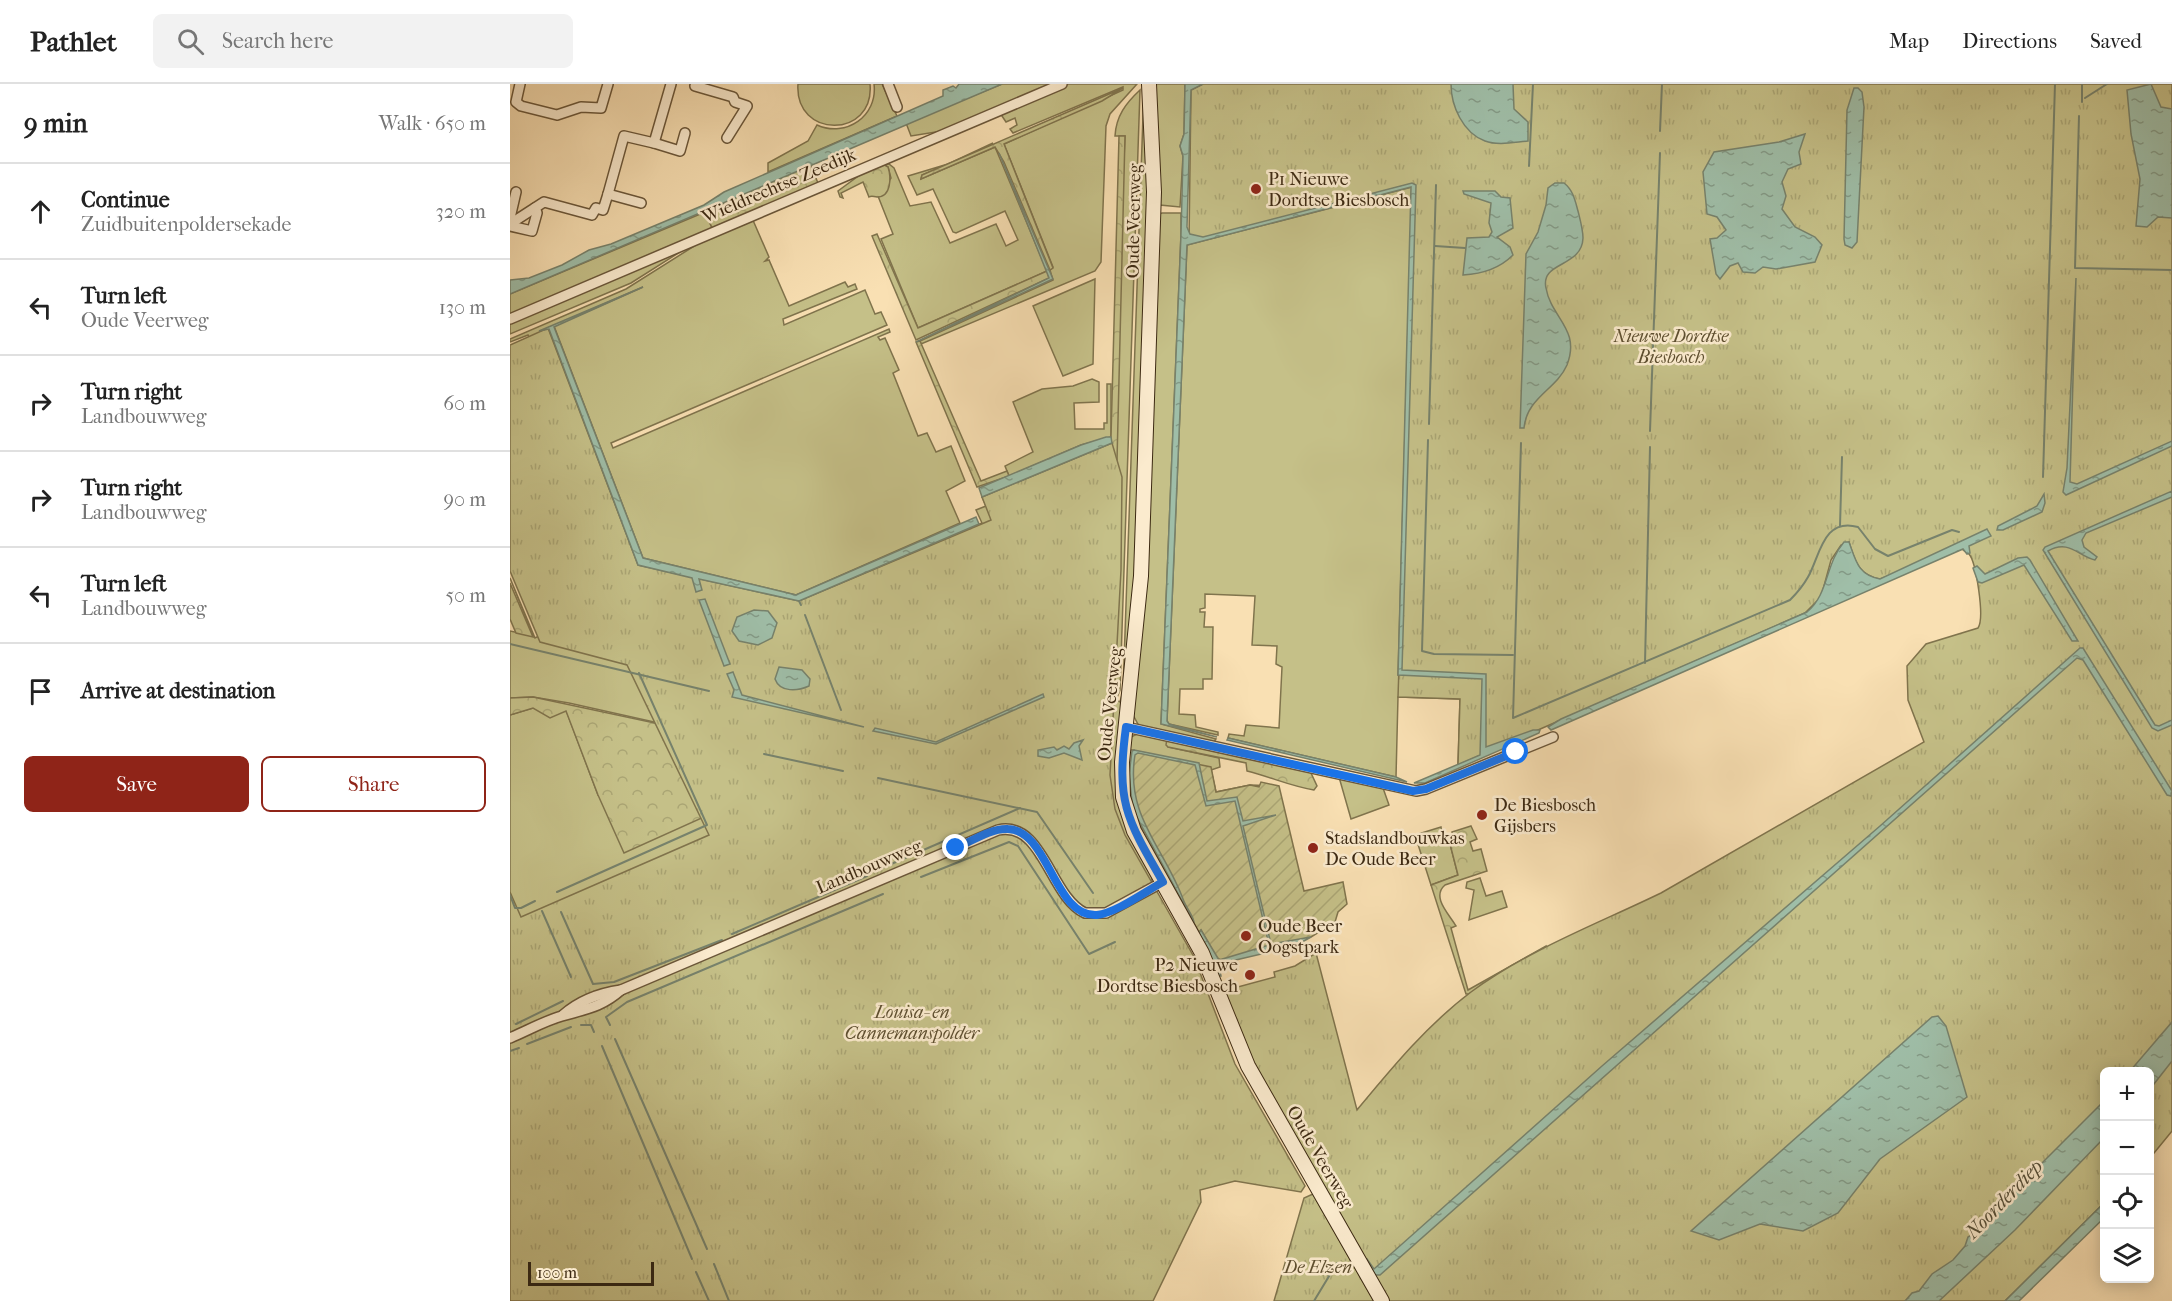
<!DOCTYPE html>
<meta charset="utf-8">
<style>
:root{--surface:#fff;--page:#f2f2f2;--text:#222;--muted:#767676;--line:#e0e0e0;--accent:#8f2418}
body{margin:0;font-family:"IM FELL French Canon",serif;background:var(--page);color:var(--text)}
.controls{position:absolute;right:18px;bottom:18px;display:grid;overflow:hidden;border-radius:9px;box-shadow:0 3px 15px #0003}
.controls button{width:54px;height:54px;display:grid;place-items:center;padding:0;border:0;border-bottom:2px solid var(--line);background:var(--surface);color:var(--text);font:30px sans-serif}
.scale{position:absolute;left:18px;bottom:15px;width:126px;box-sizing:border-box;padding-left:6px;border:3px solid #3c2912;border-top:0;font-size:16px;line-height:21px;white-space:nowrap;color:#3c2912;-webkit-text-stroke:4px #fbebce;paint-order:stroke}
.stop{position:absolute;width:18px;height:18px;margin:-14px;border:4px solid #1a73e8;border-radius:50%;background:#fff}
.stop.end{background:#1a73e8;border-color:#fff;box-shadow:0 2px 6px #0008}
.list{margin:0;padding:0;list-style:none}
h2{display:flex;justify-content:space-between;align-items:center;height:78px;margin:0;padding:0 24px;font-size:26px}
h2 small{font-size:20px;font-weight:400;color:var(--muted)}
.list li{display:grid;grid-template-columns:39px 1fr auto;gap:18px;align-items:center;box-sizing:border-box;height:96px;padding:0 24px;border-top:2px solid var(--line)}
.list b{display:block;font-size:22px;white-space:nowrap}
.list p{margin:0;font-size:20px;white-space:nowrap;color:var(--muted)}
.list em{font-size:20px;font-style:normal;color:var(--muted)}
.actions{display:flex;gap:12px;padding:18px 24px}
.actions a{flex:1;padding:14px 0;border:2px solid var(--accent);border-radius:9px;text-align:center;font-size:21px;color:var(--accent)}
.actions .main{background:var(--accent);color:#fff}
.icon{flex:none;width:33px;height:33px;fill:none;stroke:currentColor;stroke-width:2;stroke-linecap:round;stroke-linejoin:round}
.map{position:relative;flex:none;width:1662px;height:1217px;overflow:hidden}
header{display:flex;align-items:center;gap:36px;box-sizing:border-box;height:84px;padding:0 30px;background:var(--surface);border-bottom:2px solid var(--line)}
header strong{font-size:28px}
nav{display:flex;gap:33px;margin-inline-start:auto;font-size:21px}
.search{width:420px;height:54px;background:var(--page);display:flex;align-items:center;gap:15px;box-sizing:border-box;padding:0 21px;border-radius:9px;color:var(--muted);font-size:22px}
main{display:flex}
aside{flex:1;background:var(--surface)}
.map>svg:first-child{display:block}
.grass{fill:#c5c088;stroke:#80744d;stroke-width:1.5}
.forest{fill:url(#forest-crowns);stroke:#80744d;stroke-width:1.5}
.park{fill:url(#park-tufts);stroke:#80744d;stroke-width:1.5}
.garden{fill:url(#garden-furrows);stroke:#80744d;stroke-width:1.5}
.water{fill:url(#water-ripples);stroke:#77826c;stroke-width:1.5}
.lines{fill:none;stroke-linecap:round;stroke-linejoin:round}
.stream{stroke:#77826c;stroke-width:2}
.street-casing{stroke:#6b573a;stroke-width:12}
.secondary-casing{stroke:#3c2912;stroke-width:16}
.street{stroke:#fbebce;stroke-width:9}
.secondary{stroke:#fbebce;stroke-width:14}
.route{stroke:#1a73e8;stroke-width:8}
.poi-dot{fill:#8f2418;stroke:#fbebce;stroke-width:2}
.labels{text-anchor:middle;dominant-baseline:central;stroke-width:5;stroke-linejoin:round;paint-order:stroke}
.poi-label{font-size:18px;fill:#3c2912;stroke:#fbebce;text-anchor:start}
.street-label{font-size:18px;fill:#3c2912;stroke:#fbebce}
.park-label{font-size:18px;font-style:italic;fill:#5e4f30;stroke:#fbebce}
.water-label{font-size:20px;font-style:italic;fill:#554e38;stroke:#fbebce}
</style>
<header>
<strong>Pathlet</strong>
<div class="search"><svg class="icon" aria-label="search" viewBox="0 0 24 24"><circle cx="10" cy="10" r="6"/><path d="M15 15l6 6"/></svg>Search here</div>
<nav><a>Map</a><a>Directions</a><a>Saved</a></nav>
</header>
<main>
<aside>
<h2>9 min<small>Walk · 650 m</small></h2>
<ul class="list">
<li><svg class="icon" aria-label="ahead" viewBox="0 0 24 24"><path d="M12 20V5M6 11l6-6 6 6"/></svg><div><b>Continue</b><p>Zuidbuitenpoldersekade</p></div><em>320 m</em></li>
<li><svg class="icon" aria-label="left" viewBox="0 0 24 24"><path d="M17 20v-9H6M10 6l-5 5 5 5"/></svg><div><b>Turn left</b><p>Oude Veerweg</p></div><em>130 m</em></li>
<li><svg class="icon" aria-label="right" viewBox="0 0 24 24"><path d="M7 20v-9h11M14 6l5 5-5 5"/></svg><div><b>Turn right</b><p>Landbouwweg</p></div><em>60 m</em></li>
<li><svg class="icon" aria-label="right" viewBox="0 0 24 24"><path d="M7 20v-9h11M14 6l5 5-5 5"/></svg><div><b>Turn right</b><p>Landbouwweg</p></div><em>90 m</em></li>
<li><svg class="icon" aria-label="left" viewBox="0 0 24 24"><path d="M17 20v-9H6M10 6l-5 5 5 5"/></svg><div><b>Turn left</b><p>Landbouwweg</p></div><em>50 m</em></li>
<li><svg class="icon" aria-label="arrive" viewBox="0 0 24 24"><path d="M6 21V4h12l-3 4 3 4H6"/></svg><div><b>Arrive at destination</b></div></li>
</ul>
<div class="actions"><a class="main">Save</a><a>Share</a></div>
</aside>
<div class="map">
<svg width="1662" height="1217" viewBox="0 0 1662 1217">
<defs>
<pattern id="forest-crowns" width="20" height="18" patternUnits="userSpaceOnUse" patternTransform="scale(1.5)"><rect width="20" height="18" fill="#c5c088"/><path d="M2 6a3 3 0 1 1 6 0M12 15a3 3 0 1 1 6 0" fill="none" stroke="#aaa574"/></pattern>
<pattern id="park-tufts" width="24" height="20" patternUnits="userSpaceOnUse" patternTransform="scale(1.5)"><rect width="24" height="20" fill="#c5c088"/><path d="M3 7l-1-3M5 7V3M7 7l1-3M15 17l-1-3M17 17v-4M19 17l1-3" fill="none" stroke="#aaa574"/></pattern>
<pattern id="garden-furrows" width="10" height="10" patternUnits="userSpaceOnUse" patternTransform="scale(1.5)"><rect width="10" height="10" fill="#c5c088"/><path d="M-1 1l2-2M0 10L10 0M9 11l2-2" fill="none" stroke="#aaa574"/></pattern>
<pattern id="water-ripples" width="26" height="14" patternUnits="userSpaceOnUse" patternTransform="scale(1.5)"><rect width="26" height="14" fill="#9fbea8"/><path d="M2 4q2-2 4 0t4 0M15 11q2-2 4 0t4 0" fill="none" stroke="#839a87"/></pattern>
</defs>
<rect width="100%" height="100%" fill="#f9e0b3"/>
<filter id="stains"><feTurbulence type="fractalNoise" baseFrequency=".00333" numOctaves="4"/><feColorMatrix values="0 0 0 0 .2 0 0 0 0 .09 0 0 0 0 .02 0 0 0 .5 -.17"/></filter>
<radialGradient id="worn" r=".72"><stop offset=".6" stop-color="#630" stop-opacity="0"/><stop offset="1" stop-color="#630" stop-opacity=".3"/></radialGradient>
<g class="grass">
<path d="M 288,0 L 360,0 C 365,55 284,55 288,0 Z"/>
<path d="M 364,0 L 372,0 L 387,32 L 258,88 L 258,79 L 298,57 L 307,41 C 336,54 368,32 364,0 Z"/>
<path d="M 492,0 L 545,0 L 432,47 L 401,52 L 396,39 Z"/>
<path d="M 558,0 L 627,0 L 600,30 L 596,42 L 591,178 L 585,187 L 411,260 L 410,257 L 543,196 L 540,186 L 543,183 L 494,60 L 613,6 L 613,3 L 503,49 L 500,45 L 507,41 L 505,34 L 496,38 L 490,29 Z"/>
<path d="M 643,0 L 675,0 L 674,50 L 670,62 L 673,72 L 670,123 L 650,121 Z"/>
<path d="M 634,3 L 640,91 L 627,494 L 607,671 L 643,792 L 641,798 L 0,950 L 0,631 L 23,624 L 56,626 L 88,711 L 229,657 L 59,619 L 23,613 L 0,614 L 0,547 L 23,552 L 0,494 L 25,554 L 130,501 L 18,251 L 0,258 L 0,255 L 116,205 L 189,159 L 242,134 L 259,173 L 255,177 L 259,176 L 279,222 L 335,198 L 338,203 L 345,200 L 347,205 L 273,235 L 274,241 L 355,206 L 365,230 L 371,228 L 377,241 L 101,359 L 103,364 L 379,245 L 380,248 L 368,253 L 370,256 L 375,254 L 389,286 L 383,289 L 408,352 L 417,349 L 426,368 L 441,362 L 455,397 L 436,407 L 450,439 L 286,511 L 133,474 L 44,242 L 133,203 L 30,248 L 128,481 L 289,517 L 472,439 L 466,426 L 476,422 L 472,413 L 602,359 L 599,420 L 615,52 L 605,52 C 606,32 616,19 630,6 L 610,606 L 606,616 L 610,618 L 613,607 Z"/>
<path d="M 483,59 L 477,63 L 412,91 L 411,95 L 485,63 L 537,187 L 408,244 L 371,155 L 383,150 L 368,112 L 381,94 L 378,83 L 373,80 L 379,80 L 384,84 L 400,122 L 421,118 L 440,159 L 486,140 L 496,162 L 508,156 L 495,127 L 446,149 L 443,148 L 423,105 L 407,111 L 398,92 L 438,80 Z"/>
<path d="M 902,103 L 888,591 L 972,594 L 948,681 L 950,615 L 888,613 L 886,693 L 718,654 L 719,650 L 734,652 L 736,641 L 769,644 L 772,583 L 766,580 L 767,562 L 742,561 L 745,512 L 695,510 L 695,524 L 690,525 L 690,528 L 695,528 L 694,543 L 703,543 L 702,595 L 693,595 L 693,605 L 670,605 L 669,630 L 685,631 L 686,643 L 708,648 L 708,651 L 659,640 L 657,637 L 677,161 Z"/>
<path d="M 195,128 L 203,146 L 0,232 L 0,210 Z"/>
<path d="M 652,129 L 671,129 L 671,150 L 651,640 L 706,655 L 704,658 L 629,642 L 622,629 L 649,130 Z"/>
<path d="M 181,161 L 121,199 L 0,250 L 0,237 Z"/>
<path d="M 585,195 L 583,280 L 553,292 L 523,222 Z"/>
<path d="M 582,295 L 589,298 L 589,318 L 564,319 L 565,345 L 594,345 L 594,339 L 597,339 L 597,300 L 601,300 L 601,353 L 571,361 L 499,392 L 495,382 L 523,368 L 503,318 L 532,305 L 563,302 Z"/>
<path d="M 629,649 L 657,654 L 658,663 L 709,674 L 710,683 L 701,686 L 706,708 L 740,701 L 769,702 L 699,717 L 624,666 L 616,666 L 619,654 Z"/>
<path d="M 829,693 L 873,704 L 879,721 L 841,735 Z"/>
<path d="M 931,743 L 934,761 L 940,760 L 948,791 L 921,801 L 905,751 Z"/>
<path d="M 970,794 L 976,812 L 992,807 L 997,823 L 959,836 L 964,806 L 956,804 L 957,798 Z"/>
</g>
<g class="forest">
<path d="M 613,4 L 592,17 L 494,60 L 543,184 L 540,186 L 494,78 L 485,63 L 411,95 L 412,91 Z"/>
<path d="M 609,52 L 615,52 L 606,417 L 601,353 Z"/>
<path d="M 300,80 L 308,99 L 203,146 L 195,128 Z"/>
<path d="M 373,80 L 378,83 C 381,92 382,113 367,113 C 364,113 362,111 359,113 L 353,98 L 331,109 L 333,114 L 330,113 L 328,107 L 358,85 Z"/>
<path d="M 367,150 L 408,244 L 537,187 L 539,194 L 406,256 L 362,152 Z"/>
<path d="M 410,257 L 471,397 L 497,387 L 499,392 L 467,403 L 406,258 Z"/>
<path d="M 0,499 L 23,553 L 6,549 L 0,535 Z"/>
<path d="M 23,613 L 229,657 L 194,733 L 114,769 L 88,711 L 56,627 L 40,634 L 23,624 L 0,631 L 0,614 Z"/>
<path d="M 657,654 L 800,687 L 807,702 L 804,706 C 780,702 761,693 737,687 L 736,679 L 658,663 L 656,661 Z"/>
<path d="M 961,742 L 967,755 L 960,758 L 963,767 L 971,765 L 977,787 L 935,801 C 921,813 939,830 946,842 L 941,844 L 958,906 L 1036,862 L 1036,864 L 959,910 L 956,910 L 921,801 L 948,791 L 940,760 L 945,759 L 942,748 Z"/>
</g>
<g class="park">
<path d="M 693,0 L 1662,0 L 1662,1047 L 1640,1074 L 1640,988 L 1594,988 L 1594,1119 L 1495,1217 L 877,1217 L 741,977 L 713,907 L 765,893 L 764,888 L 785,882 L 806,869 L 847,1026 C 881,985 917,941 961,908 C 1018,866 1087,840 1151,809 L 1414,658 L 1398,616 L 1397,582 L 1416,560 L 1468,544 C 1475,534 1466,478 1459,470 C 1457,468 1454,467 1452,465 L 1370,495 C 1348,491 1345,477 1339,458 L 1331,461 L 1321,476 L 1311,513 L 1295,529 L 948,681 L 950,615 L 888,613 L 905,103 L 901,100 L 679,158 L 681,6 Z"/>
<path d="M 38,244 L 128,481 L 289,517 L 481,436 L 472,413 L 602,359 L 612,393 L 611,486 L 600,691 L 605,725 L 615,751 L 684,873 L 725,980 L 795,1102 L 791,1108 L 725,1097 L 690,1106 L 691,1118 L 643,1217 L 0,1217 L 0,808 L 11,833 L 199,751 L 117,581 L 30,558 L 0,487 L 0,261 Z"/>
<path d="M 803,1110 L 864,1217 L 764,1217 L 794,1114 Z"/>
</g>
<path class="garden" d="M 623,667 L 701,683 L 706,708 L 740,701 L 749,703 L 751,698 L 769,702 L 794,807 L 833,798 L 837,820 L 828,828 L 825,838 L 801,853 L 711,876 L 707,874 L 691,846 L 689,848 L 630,740 L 620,713 Z"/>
<g class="water">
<path d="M 449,0 L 492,0 L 0,210 L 0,196 L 19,194 L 52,181 L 79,166 L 101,160 L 194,121 L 214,108 L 433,12 L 433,6 L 443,2 L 446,4 Z"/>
<path d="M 675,0 L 693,0 L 681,6 L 677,143 L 680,150 L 693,153 L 902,99 L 906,101 L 892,586 L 976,590 L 976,663 L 1023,646 L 1030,646 L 1029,649 L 915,699 L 904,699 L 970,671 L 972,595 L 888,591 L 901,103 L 677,161 L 657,637 L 659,640 L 707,653 L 651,640 L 671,150 L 673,72 L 670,62 L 674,50 Z"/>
<path d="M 941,0 L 1003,0 L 1004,25 L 1018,38 L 1018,57 C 1005,58 988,62 975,57 C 953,49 941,22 941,0 Z"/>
<path d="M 1641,0 L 1651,23 L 1662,25 L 1662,134 L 1648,133 L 1637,143 L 1626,142 L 1630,95 L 1621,50 L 1617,6 Z"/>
<path d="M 1344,4 L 1348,4 L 1352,8 L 1354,23 L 1347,158 L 1342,164 L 1335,161 L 1334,155 L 1337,26 Z"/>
<path d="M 1295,50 L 1289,68 L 1291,80 L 1278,85 L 1272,98 L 1276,112 L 1272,125 L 1285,143 L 1305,153 L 1312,161 L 1305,178 L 1266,185 L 1253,183 L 1245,189 L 1233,188 L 1228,179 L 1220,182 L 1210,195 L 1206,190 L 1200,155 L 1207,154 L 1216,146 L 1207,133 L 1197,130 L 1193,88 L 1204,68 L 1269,58 Z"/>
<path d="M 489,69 L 543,195 L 406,258 L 539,194 Z"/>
<path d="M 1045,99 L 1054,99 C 1063,106 1065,116 1068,127 C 1070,135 1073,146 1073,154 C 1072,184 1030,177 1036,204 C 1041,234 1071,245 1057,281 C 1046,306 1017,313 1014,344 L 1010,344 L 1016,170 L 1028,148 L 1036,121 L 1038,104 Z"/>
<path d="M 953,107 L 985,107 L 991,113 L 1000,114 L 1003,144 L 987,153 L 1000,163 L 1003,171 C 989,185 972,190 953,191 L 957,154 L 979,153 L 982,148 L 979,139 L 981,119 L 954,110 Z"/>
<path d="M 1566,194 L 1560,398 L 1567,400 L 1662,357 L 1662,362 L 1556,411 L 1553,408 L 1557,384 Z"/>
<path d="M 133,203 L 44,243 L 133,474 L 286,511 L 466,433 L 469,440 L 289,517 L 189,495 L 192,506 L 186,508 L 182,494 L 128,481 L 39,245 L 29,247 Z"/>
<path d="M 596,353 L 601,353 L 602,359 L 472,413 L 469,404 L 571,361 Z"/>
<path d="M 1662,407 L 1662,413 L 1576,449 L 1572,456 L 1574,463 L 1587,473 L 1585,476 C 1568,472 1559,455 1538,467 L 1645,641 L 1649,642 L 1662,636 L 1662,641 L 1648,647 L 1642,644 L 1533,466 L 1535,463 Z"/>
<path d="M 1534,410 L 1535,419 L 1532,428 L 1493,446 L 1487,446 L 1488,442 L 1527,422 Z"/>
<path d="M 1477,445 L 1481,452 L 1459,462 L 1460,469 L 1457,470 L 1453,465 L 1041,646 L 1038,643 L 1051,635 L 1297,528 C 1319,510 1315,480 1334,458 L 1339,458 C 1346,477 1348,491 1370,495 Z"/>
<path d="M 1517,473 L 1520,476 L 1568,557 L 1562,557 L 1514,481 L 1472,499 L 1468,498 L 1463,484 L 1467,482 L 1475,490 L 1508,474 Z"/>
<path d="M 195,515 L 220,580 L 214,582 L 189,516 Z"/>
<path d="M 244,526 L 258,527 L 267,539 L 262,554 L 248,561 L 229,557 L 222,547 L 227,533 Z"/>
<path d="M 1570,564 L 1573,564 L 1662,707 L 1661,712 L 1657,711 L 1573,576 L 1567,574 L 870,1191 L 865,1191 L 855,1176 L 857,1175 L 864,1185 L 1092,982 L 1370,742 Z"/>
<path d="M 269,583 L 292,586 L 300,595 L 299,602 C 288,607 270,609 265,595 Z"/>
<path d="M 223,588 L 232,611 L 354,643 L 222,613 L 224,606 L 217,590 Z"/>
<path d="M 533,610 L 534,613 L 426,660 L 363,647 L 365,644 L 426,658 Z"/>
<path d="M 718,654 L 886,693 L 897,698 L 717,656 Z"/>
<path d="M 573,656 L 569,662 L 572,676 L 554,669 L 539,674 L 528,672 L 528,666 L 544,663 L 547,666 L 554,662 L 559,665 L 564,659 Z"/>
<path d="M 624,666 L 689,679 L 697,717 L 727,713 L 733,737 L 766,731 L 733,742 L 761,860 L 801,853 L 785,862 L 713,879 L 709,882 L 711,892 L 709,892 L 689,849 L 691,846 L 709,876 L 759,861 L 725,717 L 696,722 L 685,681 L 628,669 L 625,671 C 615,732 654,763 673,815 C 676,824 684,832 684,839 L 623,726 L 619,691 L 622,667 Z"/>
<path d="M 1428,932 L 1436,942 L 1457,1013 L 1370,1075 L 1328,1129 L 1293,1147 L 1250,1140 L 1209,1156 L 1181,1147 L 1422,933 Z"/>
<path d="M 1662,938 L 1662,977 L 1640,1005 L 1640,988 L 1620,987 Z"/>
<path d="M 1594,1017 L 1594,1054 L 1505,1146 L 1429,1217 L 1395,1217 L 1402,1209 L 1409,1207 L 1422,1190 L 1443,1176 L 1455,1162 L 1458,1153 L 1480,1140 L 1499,1108 L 1528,1083 Z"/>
<path d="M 1594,1119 L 1594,1134 L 1509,1217 L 1495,1217 Z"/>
</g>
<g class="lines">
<g class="stream">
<path d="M 1575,14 L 1597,0"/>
<path d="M 1572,18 L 1572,0"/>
<path d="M 1569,32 L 1565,184 L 1662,186"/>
<path d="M 1150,47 L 1152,0"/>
<path d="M 1019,82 L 1023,0"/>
<path d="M 925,162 L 955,164"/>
<path d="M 919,340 L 926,101"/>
<path d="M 1140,347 L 1150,69"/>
<path d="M 918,356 L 912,567 L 924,570 L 1003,571"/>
<path d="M 1011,359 L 1003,634 L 1280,516 C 1287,509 1293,502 1298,493 C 1310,472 1313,433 1348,443 L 1365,465 L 1378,472 L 1442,446 L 1449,448"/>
<path d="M 1533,393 L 1545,0"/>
<path d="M 1330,442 L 1332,373"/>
<path d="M 289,517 L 291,521"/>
<path d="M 295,531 L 331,626"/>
<path d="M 0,560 L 199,607"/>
<path d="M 1135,579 L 1140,363"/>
<path d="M 254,670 L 333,687"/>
<path d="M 368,694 L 527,728 L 583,809"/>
<path d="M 372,784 L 510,724"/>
<path d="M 411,793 L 499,758 L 508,762 L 579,870 L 605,858"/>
<path d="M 47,808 L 197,741 L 129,589"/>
<path d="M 0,811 L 5,824 L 11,824 L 25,817"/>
<path d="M 32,827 L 61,893"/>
<path d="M 51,828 L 83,900 L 104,898 L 212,856"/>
<path d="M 222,850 L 357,792"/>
<path d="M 6,940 L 53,917"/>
<path d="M 71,941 L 81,941 L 84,948"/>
<path d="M 100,941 L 96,933 L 117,918 L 373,810"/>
<path d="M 105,955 L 197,1165"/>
<path d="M 17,960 L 61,943"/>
<path d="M 92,962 L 182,1175"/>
<path d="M 0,967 L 9,964"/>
<path d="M 204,1180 L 219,1217"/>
<path d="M 186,1188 L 199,1217"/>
<path d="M 804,1217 L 827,1179"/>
</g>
<g class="street-casing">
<g id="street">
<path d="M 10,0 L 6,18 L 11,22 L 47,31 L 71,23 L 91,24 L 98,0"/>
<path d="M 378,0 L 387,23"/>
<path d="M 185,2 L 223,13 L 225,18 L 237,22 L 217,54"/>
<path d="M 144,59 L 170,67 L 175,49"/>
<path d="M 131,119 L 98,110 L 114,52 L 144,59 L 161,0"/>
<path d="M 0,134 L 6,108"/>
<path d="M 0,140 L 34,118 L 82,131 L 86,124 L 93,126 L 98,110"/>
<path d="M 0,142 L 22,147 L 27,129 L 25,124"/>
<path d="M 0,235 L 552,0"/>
<path d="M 616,643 L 906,707 L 916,705 L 1043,653"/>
<path d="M 53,931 C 69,917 90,909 111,906 L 488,746 C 533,736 540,813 575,829 L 596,829 L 653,798"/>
<path d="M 0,954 C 17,947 34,937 52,932 C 76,925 92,923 111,906"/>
</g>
</g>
<g class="secondary-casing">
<path id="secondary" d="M 639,0 L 644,108 L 631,492 L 612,678 L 613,713 L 624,747 L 692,869 L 738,982 L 872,1217"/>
</g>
<use href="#street" class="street"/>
<use href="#secondary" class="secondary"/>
</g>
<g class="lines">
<path class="route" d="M 446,764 C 462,757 481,744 498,745 C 539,746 544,834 587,831 C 606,829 636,807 653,798 C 616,734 606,718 616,643 L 903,707 L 916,705 L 1006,668"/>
</g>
<g class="poi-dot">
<circle cx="746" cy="105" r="6"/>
<circle cx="972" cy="731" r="6"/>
<circle cx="803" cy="764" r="6"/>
<circle cx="736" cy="852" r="6"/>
<circle cx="740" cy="891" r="6"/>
</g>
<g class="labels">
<g class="poi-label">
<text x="758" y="95">P1 Nieuwe<tspan x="758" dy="21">Dordtse Biesbosch</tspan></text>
<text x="984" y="721">De Biesbosch<tspan x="984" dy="21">Gijsbers</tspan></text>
<text x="815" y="754">Stadslandbouwkas<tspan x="815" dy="21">De Oude Beer</tspan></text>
<text x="748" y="842">Oude Beer<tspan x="748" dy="21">Oogstpark</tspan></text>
<text x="728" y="881" text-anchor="end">P2 Nieuwe<tspan x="728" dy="21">Dordtse Biesbosch</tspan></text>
</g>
<g class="street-label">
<text transform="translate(269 102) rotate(-23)">Wieldrechtse Zeedijk</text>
<text transform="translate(624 137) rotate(-89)">Oude Veerweg</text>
<text transform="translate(600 620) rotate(-84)">Oude Veerweg</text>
<text transform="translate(359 783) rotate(-23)">Landbouwweg</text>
<text transform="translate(810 1073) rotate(60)">Oude Veerweg</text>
</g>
<g class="park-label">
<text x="1161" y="252">Nieuwe Dordtse<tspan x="1161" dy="21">Biesbosch</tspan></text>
<text x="402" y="928">Louisa- en<tspan x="402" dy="21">Cannemanspolder</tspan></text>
<text x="808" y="1183">De Elzen</text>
</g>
<g class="water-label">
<text transform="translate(1494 1115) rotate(-46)">Noorderdiep</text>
</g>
</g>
<rect width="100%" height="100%" filter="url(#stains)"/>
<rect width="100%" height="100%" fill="url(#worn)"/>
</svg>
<div class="controls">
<button>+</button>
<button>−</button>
<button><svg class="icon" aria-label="locate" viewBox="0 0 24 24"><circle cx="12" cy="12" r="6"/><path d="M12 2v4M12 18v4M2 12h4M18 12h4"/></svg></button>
<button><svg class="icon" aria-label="layers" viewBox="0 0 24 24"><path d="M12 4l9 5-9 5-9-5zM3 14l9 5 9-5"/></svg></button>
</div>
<div class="scale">100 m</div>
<div class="stop" style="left:1006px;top:668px"></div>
<div class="stop end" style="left:446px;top:764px"></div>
</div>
</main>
